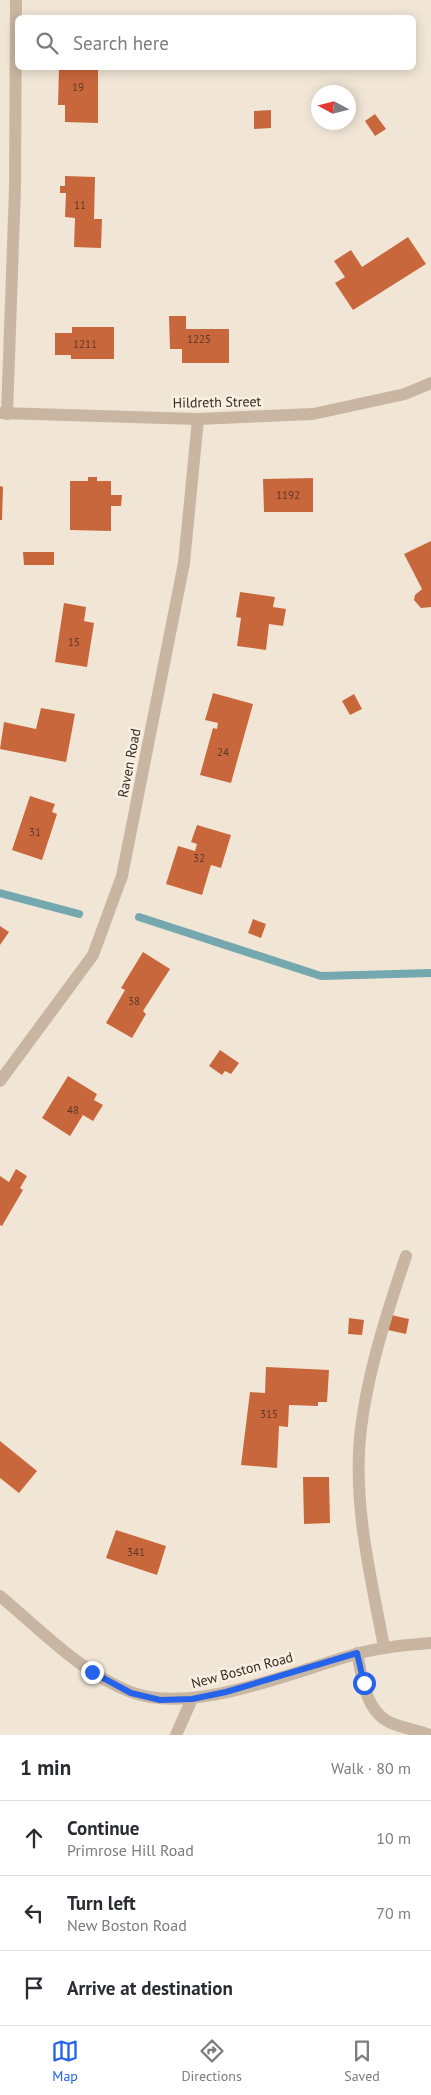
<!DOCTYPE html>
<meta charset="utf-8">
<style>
:root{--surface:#fff;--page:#f7f7f7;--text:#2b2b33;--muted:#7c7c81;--line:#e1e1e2;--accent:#2563eb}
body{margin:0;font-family:"PT Sans",sans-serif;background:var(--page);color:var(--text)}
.compass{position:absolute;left:311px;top:85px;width:45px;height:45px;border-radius:50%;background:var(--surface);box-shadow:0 2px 12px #0003;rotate:277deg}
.stop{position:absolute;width:15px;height:15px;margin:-11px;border:4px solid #2563eb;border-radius:50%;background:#fff}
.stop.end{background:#2563eb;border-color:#fff;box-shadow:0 1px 5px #0008}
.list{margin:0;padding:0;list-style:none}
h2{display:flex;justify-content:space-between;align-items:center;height:65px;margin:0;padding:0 20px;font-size:21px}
h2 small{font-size:16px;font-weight:400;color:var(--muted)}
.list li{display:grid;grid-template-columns:32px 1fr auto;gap:15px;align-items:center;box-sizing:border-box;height:75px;padding:0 20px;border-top:1px solid var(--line)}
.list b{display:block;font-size:19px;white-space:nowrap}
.list p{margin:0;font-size:16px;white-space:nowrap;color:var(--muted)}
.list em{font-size:16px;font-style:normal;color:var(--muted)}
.icon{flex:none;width:28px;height:28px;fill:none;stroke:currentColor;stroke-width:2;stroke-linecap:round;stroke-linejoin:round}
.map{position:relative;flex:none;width:431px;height:1735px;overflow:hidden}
.search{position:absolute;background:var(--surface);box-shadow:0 2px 12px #0003;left:15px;right:15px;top:15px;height:55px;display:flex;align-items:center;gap:12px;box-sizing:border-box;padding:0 18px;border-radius:8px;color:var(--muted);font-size:19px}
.sheet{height:290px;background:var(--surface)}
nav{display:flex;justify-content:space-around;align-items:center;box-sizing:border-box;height:70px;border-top:1px solid var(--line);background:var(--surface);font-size:14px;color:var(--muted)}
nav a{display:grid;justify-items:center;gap:2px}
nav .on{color:var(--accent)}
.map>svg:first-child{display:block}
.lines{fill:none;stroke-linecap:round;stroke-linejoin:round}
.stream{stroke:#74a8ae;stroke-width:8}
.building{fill:#c9673c}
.minor{stroke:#c9b6a2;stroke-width:12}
.route{stroke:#2563eb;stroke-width:6}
.labels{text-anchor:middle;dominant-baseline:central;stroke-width:5;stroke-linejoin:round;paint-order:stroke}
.number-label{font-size:11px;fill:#58392b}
.street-label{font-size:14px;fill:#332a25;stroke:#f9f0e2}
</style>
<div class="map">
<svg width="431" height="1735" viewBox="0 0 431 1735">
<rect width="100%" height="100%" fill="#f1e6d6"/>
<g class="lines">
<g class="stream">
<path d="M 0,893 L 79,914"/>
<path d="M 139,917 L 321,976 L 431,973"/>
</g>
</g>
<g class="building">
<path d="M 67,68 L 98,68 L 98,123 L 65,122 L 65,105 L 58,105 L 59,69 L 67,69 Z"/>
<path d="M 271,110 L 271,128 L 254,129 L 254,111 Z"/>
<path d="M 375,114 L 386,129 L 375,136 L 365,121 Z"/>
<path d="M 65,176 L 95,177 L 94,219 L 102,219 L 101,248 L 74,247 L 75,218 L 65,217 L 66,193 L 60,193 L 60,186 L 65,186 Z"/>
<path d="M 408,237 L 426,264 L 353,310 L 335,283 L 345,277 L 334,261 L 351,250 L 362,267 Z"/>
<path d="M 169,316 L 186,316 L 186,329 L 229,329 L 229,363 L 182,363 L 182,349 L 170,349 Z"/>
<path d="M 72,327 L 114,327 L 114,359 L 71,359 L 71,355 L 55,355 L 55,333 L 72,333 Z"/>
<path d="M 88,477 L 97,477 L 97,481 L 111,481 L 111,495 L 122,495 L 121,506 L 111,506 L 111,531 L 70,530 L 70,481 L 88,481 Z"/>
<path d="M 313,478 L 313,512 L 264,512 L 263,479 Z"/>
<path d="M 0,486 L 3,487 L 2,520 L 0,520 Z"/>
<path d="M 431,541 L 431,607 L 421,608 L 414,600 L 415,595 L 422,589 L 404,554 Z"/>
<path d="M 23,552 L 54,552 L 54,565 L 24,565 Z"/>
<path d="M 240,592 L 275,597 L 273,607 L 286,609 L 283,626 L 269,624 L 266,650 L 237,646 L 241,618 L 236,617 Z"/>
<path d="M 64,603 L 86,607 L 84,621 L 94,623 L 87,667 L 55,662 Z"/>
<path d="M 213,693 L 253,704 L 231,783 L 200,775 L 213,728 L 217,729 L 218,723 L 205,720 Z"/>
<path d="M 354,694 L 362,709 L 350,715 L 342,701 Z"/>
<path d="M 41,708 L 75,714 L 66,762 L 0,749 L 4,722 L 36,729 Z"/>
<path d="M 30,796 L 55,804 L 52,812 L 57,814 L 42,860 L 12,850 Z"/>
<path d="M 197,825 L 231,835 L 221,868 L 211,865 L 202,895 L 166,884 L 178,846 L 195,851 L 197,844 L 191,842 Z"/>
<path d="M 253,919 L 266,924 L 261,938 L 248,933 Z"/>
<path d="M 0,926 L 9,932 L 0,945 Z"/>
<path d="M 143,952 L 170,969 L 143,1011 L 146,1014 L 132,1038 L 106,1023 L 125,990 L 121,988 Z"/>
<path d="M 220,1050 L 239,1063 L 231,1074 L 225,1071 L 222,1075 L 209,1066 Z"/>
<path d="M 68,1076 L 97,1094 L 94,1100 L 103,1105 L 93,1121 L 83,1115 L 70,1136 L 42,1118 Z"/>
<path d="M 16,1169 L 27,1176 L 20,1188 L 23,1190 L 2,1226 L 0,1225 L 0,1176 L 9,1182 Z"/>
<path d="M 391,1315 L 409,1319 L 406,1334 L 388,1330 Z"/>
<path d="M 349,1318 L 364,1320 L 362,1335 L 348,1334 Z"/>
<path d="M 266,1367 L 329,1370 L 327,1402 L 318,1402 L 318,1406 L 289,1405 L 288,1427 L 279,1426 L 277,1468 L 241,1465 L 250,1392 L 265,1393 Z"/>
<path d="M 0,1441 L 37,1471 L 19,1493 L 0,1478 Z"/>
<path d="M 303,1477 L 329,1477 L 330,1523 L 304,1524 Z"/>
<path d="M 116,1530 L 166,1546 L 157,1575 L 106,1558 Z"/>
</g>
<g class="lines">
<g class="minor">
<path d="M 0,413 L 198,419 L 313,414 L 405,394 L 431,383"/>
<path d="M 7,414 L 15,188 L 16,0"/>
<path d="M 0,1081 L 93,955 L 122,876 L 184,563 L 198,419"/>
<path d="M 0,1596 C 41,1630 81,1673 131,1692 C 192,1716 294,1671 356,1654 C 381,1647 406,1645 431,1643"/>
<path d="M 384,1647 C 372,1583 356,1518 359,1452 C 362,1389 386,1315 406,1256"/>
<path d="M 357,1653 C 362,1676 365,1710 389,1722 C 402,1728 417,1730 430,1735"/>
<path d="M 176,1735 L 192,1699"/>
</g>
</g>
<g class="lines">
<path class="route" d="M 92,1672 L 131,1693 L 160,1700 L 192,1699 L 226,1692 L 357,1653 L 364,1683"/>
</g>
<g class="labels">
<g class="number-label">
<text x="78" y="87">19</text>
<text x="80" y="205">11</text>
<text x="199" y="339">1225</text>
<text x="85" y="344">1211</text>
<text x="288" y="495">1192</text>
<text x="74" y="642">15</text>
<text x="223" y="752">24</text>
<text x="35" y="832">31</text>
<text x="199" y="858">32</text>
<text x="134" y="1001">38</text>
<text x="73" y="1110">48</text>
<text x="269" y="1414">315</text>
<text x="136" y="1552">341</text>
</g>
<g class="street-label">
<text transform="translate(217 402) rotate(-1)">Hildreth Street</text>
<text transform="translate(129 763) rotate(-79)">Raven Road</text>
<text transform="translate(242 1670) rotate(-15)">New Boston Road</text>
</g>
</g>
</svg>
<svg class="compass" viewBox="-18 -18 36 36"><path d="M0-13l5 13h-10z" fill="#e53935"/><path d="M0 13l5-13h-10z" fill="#7c7c81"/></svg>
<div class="stop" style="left:364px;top:1683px"></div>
<div class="stop end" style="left:92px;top:1672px"></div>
<div class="search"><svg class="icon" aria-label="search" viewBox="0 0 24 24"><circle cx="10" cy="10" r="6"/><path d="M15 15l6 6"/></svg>Search here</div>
</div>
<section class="sheet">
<h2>1 min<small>Walk · 80 m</small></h2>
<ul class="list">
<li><svg class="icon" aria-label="ahead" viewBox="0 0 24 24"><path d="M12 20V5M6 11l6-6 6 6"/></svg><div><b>Continue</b><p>Primrose Hill Road</p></div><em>10 m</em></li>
<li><svg class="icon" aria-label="left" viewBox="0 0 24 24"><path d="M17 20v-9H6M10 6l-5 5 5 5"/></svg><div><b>Turn left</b><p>New Boston Road</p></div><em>70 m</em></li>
<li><svg class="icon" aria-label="arrive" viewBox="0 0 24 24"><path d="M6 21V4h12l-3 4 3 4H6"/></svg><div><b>Arrive at destination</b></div></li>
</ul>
</section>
<nav>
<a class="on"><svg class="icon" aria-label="map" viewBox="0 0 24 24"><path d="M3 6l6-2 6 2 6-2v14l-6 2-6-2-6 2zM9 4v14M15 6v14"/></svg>Map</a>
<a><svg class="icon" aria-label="directions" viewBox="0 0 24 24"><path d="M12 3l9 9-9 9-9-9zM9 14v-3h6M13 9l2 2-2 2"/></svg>Directions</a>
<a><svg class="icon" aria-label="saved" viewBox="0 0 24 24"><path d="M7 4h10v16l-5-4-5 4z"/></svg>Saved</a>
</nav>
